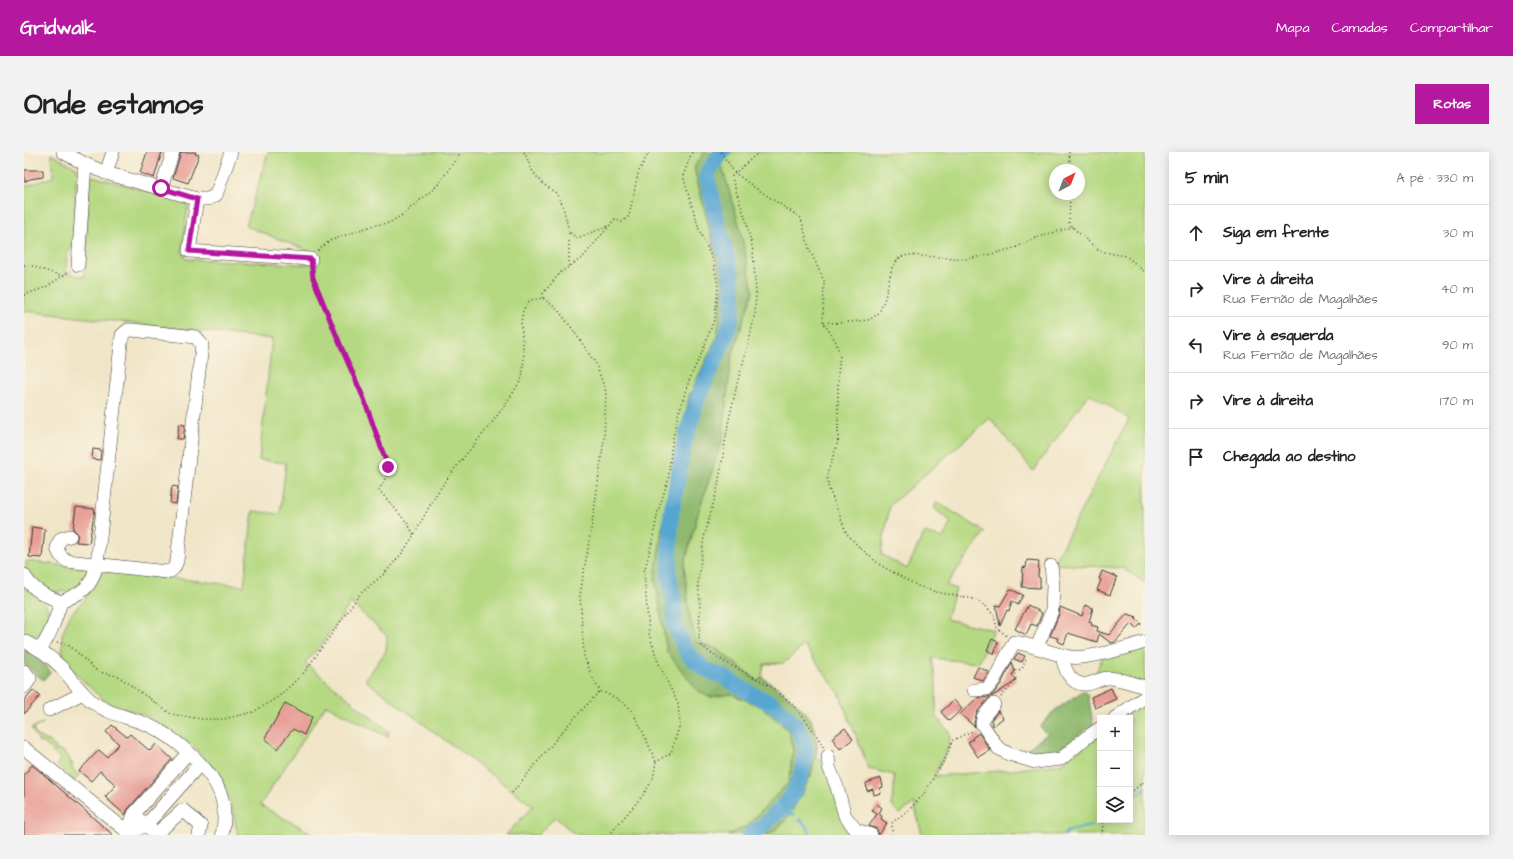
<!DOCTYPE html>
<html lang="pt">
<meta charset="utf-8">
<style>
:root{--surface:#fff;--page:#f2f2f2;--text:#222;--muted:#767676;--line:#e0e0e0;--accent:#b5179e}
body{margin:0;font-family:"Architects Daughter",sans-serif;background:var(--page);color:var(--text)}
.controls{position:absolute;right:12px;bottom:12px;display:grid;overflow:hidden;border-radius:0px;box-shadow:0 2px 10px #0003}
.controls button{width:36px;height:36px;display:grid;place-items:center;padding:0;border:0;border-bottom:1px solid var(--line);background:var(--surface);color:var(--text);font:20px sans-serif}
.compass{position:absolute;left:1025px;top:12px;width:36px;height:36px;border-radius:50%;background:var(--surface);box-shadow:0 2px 10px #0003;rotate:42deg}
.stop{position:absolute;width:12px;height:12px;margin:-9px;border:3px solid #b5179e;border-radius:50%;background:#fff}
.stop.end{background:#b5179e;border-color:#fff;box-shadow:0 1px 4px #0008}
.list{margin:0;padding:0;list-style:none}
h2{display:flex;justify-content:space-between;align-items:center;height:52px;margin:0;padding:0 16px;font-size:17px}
h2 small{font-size:13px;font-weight:400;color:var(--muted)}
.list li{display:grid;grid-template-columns:26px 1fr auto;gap:12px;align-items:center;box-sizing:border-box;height:56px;padding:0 16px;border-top:1px solid var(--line)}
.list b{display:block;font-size:15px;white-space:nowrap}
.list p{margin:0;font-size:13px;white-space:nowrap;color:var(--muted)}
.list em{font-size:13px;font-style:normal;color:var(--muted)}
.icon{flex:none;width:22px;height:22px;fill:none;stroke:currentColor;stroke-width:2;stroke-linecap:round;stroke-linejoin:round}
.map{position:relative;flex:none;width:1121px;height:683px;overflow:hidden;border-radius:0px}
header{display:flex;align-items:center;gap:24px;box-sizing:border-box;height:56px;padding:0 20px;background:var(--accent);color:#fff}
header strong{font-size:19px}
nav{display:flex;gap:22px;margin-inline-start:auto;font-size:14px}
.intro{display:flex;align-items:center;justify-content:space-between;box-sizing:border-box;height:96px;padding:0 24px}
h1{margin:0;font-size:28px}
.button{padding:10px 18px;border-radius:0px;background:var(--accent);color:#fff;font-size:14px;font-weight:700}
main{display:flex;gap:24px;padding:0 24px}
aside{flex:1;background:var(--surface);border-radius:0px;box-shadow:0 2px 10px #0003}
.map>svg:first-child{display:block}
.green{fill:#b5d982;stroke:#687a4f;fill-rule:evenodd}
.forest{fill:#90b970;stroke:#566a46}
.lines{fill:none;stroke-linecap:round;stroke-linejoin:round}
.stream{stroke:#57a6d1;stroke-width:2.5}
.river{stroke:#57a6d1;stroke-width:16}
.building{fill:#e79d95}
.minor-casing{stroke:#3c3a36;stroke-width:14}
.path{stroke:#3c3a36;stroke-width:1.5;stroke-dasharray:1 3;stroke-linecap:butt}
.minor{stroke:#fff;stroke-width:13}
.route{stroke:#b5179e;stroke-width:5}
</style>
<header>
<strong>Gridwalk</strong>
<nav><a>Mapa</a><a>Camadas</a><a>Compartilhar</a></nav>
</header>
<div class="intro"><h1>Onde estamos</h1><a class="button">Rotas</a></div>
<main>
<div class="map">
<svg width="1121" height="683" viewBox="0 0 1121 683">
<rect width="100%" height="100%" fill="#fcf5e5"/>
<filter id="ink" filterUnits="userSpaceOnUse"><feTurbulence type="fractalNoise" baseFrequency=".025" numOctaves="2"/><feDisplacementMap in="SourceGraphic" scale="8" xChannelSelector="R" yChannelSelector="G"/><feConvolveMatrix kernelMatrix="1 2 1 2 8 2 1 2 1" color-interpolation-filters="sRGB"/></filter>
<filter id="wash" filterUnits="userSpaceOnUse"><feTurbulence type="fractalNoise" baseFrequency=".012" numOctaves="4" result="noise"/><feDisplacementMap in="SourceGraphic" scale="16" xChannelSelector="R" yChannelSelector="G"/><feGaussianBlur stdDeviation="0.9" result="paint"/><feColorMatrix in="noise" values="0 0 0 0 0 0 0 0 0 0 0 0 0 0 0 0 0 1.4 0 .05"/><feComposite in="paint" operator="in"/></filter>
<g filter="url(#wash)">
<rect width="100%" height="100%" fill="#f0e5c7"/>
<g class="green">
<path d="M 244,0 L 681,0 L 670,15 L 699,132 L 693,185 L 665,244 L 651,324 L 638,376 L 631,427 L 643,500 L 687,545 L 707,542 L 738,555 L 764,578 L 769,597 L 765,630 L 723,674 L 704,683 L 552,683 L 531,665 L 514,683 L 482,683 L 509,654 L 341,528 L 362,499 L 363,484 L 327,451 L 296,494 L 281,511 L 365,580 L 364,585 L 302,553 L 236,653 L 291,683 L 214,683 L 206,650 L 197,625 L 171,596 L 126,565 L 87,552 L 78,547 L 44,514 L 39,506 L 38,482 L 46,463 L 61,447 L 76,418 L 220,434 L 229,359 L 256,362 L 262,311 L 235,308 L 248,187 L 0,159 L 0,35 L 29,25 L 27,2 L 53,16 L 49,96 L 43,100 L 42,121 L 60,125 L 66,27 L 68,24 L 162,50 L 164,53 L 158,99 L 162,107 L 294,113 L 287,100 L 222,74 Z"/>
<path d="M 708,0 L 1121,0 L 1121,431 L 1099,416 L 1029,412 L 1105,267 L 1065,241 L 1009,319 L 966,266 L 866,353 L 857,402 L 883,417 L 900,381 L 919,386 L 927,370 L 910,356 L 913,350 L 961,380 L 922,433 L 932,437 L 922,467 L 970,478 L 954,511 L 908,506 L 912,530 L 912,564 L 926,581 L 925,594 L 910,624 L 987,618 L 1036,612 L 1076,582 L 1076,668 L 1106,668 L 1106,566 L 1098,566 L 1121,553 L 1121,683 L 898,683 L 890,651 L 876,662 L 867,653 L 870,639 L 870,623 L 845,617 L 815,541 L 780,493 L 760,511 L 740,512 L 738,525 L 734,529 L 693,497 L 673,491 L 666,466 L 660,414 L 674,361 L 698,289 L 707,207 L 729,139 L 716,76 L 697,11 ZM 1031,18 L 1055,18 L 1055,42 L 1031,42 Z"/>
<path d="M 2,409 L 68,417 L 67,423 L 51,439 L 31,440 L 21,438 L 2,418 Z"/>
<path d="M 0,435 C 7,440 18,446 22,454 C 32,468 16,490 0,483 Z"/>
<path d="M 1121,492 L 1121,531 L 1072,521 L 1079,504 Z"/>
<path d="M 19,571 L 9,577 L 13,584 L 27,590 L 28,591 L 27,593 L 32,595 L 32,599 L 38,599 L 45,605 L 46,611 L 49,611 L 48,613 L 48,617 L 55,623 L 50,629 L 33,613 L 36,607 L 20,591 L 15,590 L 7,576 Z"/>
<path d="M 790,605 L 796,607 L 832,683 L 742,683 L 750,679 L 760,670 L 787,624 Z"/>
</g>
<g class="forest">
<path d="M 681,0 L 708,0 L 697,11 L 716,76 L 729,139 L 707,207 L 698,289 L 674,361 L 660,414 L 666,466 L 673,491 L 692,497 L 734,529 L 738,525 C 754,537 774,549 786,566 C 789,570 793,588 793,593 C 794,616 766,675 743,682 C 735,683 713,683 704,683 L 723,674 L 765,630 L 769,597 L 764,578 L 738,555 L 707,542 L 687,545 L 673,538 L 643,500 L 631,427 L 638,376 L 651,324 L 665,244 L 693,185 L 699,132 L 670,15 Z"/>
<path d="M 0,498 C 12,503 18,510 27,520 L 19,528 L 0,512 Z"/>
<path d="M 1059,539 L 1064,542 L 1069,572 L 1025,605 L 1018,606 L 999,600 L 1023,582 L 1016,575 L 1030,559 Z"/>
</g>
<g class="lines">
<g class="stream">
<path d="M 1106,648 L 1121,637"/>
<path d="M 754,661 L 770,663"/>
<path d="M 775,667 L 784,676 L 786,683"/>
<path d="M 1040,683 L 1044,679 L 1068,673"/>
</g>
<path class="river" d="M 698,0 L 685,18 L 683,24 L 694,74 L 707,121 L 709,142 L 708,165 L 701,187 L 674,245 L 660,292 L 647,363 L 645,424 L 650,449 L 651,473 L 659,493 L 666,504 L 681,517 L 700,525 L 728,542 L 747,551 L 763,564 L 772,574 L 781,590 L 781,608 L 775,629 L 764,650 L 740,673 L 726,683"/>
</g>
<g id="blocks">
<g class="building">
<path d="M 123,0 L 138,0 L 130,26 L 116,21 Z"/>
<path d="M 157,0 L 172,0 L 171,2 L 175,3 L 164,31 L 149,26 Z"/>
<path d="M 0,18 L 19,18 L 19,25 L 6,27 L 0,30 Z"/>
<path d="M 155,272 L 161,273 L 159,287 L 153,287 Z"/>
<path d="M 69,297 L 77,298 L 76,308 L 68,307 Z"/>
<path d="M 148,334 L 154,335 L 152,352 L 146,351 Z"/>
<path d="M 52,355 L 71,357 L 65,391 L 52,390 L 54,382 L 49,377 Z"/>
<path d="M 8,375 L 21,377 L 18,406 L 5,405 Z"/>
<path d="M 1003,408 L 1015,409 L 1014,425 L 1016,426 L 1016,436 L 998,435 L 999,415 L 1002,416 Z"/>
<path d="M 1078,419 L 1093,425 L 1086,443 L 1073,438 L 1077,428 L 1075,427 Z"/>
<path d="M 986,437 L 999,443 L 994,453 L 988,449 L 985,459 L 983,458 L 976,474 L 972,453 L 976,454 Z"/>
<path d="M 1004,453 L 1018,461 L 1013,474 L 1007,472 L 1002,483 L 991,477 Z"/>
<path d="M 1061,453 L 1069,456 L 1065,470 L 1068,471 L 1067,473 L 1074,475 L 1073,479 L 1085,483 L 1103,462 L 1113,465 L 1111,466 L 1117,472 L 1112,477 L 1107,472 L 1091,490 L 1087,491 L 1075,482 L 1073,490 L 1044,481 L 1040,492 L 1033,489 L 1034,486 L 1026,484 L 1035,462 L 1036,455 L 1058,464 Z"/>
<path d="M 968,487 L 974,490 L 970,502 L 963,498 Z"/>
<path d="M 994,501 L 1001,504 L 998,510 L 990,507 Z"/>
<path d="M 988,510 L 991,520 L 988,522 L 992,529 L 964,547 L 953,560 L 950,571 L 951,575 L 936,562 L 953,546 L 964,545 L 969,542 L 977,532 Z"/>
<path d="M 954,515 L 965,520 L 959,529 L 949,525 Z"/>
<path d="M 1087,536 L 1092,547 L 1071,556 L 1067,545 Z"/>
<path d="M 9,538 L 16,544 L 0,562 L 0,548 Z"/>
<path d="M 930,548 L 938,557 L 925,569 L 917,560 Z"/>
<path d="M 261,551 L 288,565 L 280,583 L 269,577 L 253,597 L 241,586 Z"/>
<path d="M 974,559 L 979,566 L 969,574 L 967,568 Z"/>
<path d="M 88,573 L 103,585 L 106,582 L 126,599 L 132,592 L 148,607 L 104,657 L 101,663 L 81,645 L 92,633 L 76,619 L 67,629 L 55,619 L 75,598 L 83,605 L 95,592 L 82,580 Z"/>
<path d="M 821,576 L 829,587 L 816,597 L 808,586 Z"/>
<path d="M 955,581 L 966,598 L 954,605 L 944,590 L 949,587 L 948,586 Z"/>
<path d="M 8,613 L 18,621 L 89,683 L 0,683 L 0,623 Z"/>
<path d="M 857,626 L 859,635 L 856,636 L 857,641 L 850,643 L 849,637 L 843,639 L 842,631 Z"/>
<path d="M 853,652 L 858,656 L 855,661 L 858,665 L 857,667 L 863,671 L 855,683 L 853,677 L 845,674 L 853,662 L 848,659 Z"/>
</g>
</g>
</g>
<g filter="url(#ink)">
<use href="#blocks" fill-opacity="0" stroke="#3c3a36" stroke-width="1"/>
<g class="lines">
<g class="minor-casing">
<g id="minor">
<path d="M 39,0 L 61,12 L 82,21 L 173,47 L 184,47 L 192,43 L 207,0"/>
<path d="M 82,21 L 89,0"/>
<path d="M 137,36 L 149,0"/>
<path d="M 173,47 L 165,99 L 287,107"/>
<path d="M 54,113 L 61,12"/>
<path d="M 0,423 C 8,438 22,444 37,450"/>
<path d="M 0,489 C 14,496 26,504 37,515 C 48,527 57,542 70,551 C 86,563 106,565 124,573 C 148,583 187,616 196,641 C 201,654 201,669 198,683"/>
<path d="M 1013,495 L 1028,459 L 1029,433 L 1027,414"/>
<path d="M 16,497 C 27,483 31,468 37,450 C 59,440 67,437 73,412 L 98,183 L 104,178 L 108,178 L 172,185 L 178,193 L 153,409 C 151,415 149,419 143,420 L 43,409 L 36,403 L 33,396 L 35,390 L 38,386 L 46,384"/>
<path d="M 1038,503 C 1040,516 1046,534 1063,532 C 1070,531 1077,526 1084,526 C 1095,526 1110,532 1121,535"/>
<path d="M 0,519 L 6,526 L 4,530 L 0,535"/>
<path d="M 950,538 L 963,537 L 970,528 L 990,490 C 1009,493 1028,502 1046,505 C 1061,508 1106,495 1121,490"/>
<path d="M 970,552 L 959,565 L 958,572 L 974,596 L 985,602 L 1011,610 L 1037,607 L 1063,585 L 1076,576"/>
<path d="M 25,558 L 59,541"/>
<path d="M 1091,566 L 1121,545"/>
<path d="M 0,596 L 105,681 L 122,673 L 176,612"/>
<path d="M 804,604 L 805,615 L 813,635 L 821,664 L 832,678 L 847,683"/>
<path d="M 116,668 L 132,682 L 159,658 L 177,674 L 175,683"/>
<path d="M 103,683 L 110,662 L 164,601"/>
</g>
</g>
<g class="path">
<path d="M 500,0 L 509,20 L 519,32 L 532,41 L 539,54 L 545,80 L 553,86 L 585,74"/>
<path d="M 697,0 L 711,21 L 730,35 L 777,66 L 785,96 L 800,129 L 799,170 L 811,188 L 816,202 L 814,223 L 814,290 L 803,322 L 804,334 L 823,382 L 835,395 L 856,413 L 894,434 L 912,440 L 951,447 L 963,455 L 970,464 L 973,476 L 983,484"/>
<path d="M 735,0 L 708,24 L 709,30 L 722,68 L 729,99 L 732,141 L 731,161 L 724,194 L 714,228 L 704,272 L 694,334 L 680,385 L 674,430 L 676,451 L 675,489 C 683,506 735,525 752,538 C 769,551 790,576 799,595"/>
<path d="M 1045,0 L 1047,18"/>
<path d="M 1046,42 L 1045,72 L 1075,99 L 1102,104 L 1121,120"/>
<path d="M 294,99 L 305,89 L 350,73 L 365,71 L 378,63 L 413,34 L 437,0"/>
<path d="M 0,113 L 8,114 L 38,124"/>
<path d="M 545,114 L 545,80"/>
<path d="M 288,118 L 289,126 L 318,197 L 340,247 L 361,304 L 364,315 L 363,323 L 355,338 L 384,372 L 390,383"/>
<path d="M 0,143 L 22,135 L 46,119"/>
<path d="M 519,146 L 519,141 L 537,120 L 559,105 L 591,67 L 598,70 L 605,64 L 614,21 L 625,0"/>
<path d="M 800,170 L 814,171 L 845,168 L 855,161 L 861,146 L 868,115 L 876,105 L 885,103 L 899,104 L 943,107 L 972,101 L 993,95 L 1011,86 L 1049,75"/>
<path d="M 33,490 L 46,494 L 74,520 L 94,524 L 147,562 L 177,567 L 200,567 L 229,560 L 254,545 L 279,522 L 336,442 L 360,422 L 379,400 L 390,383 L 411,344 L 432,315 L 470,268 L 489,241 L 498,226 L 500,206 L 497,171 L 499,158 L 506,148 L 519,146 L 534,158 L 547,175 L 572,212 L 582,240 L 580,287 L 570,360 L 556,443 L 560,504 L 570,529 L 576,539 L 592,546 L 607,557 L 618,578 L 632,610"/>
<path d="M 977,545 L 992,528 L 991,519 L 998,517 L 1003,505"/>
<path d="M 488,641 L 542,575 L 576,539"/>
<path d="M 1106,641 L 1121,629"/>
<path d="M 585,683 L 619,643 L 629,627 L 632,610 L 647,601 L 656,572 L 654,552 L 634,510 L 625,482 L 620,420 L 628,390 L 634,359 L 644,329 L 648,291 L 653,266 L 666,226 L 679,198 L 691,165 L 694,135 L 689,109 L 675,77 L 659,24 L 668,0"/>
<path d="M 868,683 L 868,671 L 888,655 L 899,643 L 921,607 L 929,588 L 948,579"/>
<path d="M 1077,683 L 1079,677 L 1078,668"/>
</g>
<use href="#minor" class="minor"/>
</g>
</g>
<g class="lines" filter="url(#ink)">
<path class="route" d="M 137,36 L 173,47 L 165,99 L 287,107 L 289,126 L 318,197 L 340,247 L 364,315"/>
</g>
</svg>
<div class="controls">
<button>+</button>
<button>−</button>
<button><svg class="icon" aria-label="layers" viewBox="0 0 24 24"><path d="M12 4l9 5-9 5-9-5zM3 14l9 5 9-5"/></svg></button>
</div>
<svg class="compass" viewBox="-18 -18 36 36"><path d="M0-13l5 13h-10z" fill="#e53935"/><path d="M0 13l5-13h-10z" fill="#767676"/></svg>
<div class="stop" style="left:137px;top:36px"></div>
<div class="stop end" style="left:364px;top:315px"></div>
</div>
<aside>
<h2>5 min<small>A pé · 330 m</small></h2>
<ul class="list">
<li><svg class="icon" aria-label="ahead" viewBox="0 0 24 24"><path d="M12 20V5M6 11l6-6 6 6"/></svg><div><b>Siga em frente</b></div><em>30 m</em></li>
<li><svg class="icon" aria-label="right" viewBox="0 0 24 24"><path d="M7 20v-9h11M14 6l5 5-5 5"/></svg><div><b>Vire à direita</b><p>Rua Fernão de Magalhães</p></div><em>40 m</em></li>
<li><svg class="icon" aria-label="left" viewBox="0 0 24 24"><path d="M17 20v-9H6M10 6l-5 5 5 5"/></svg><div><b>Vire à esquerda</b><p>Rua Fernão de Magalhães</p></div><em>90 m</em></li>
<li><svg class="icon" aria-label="right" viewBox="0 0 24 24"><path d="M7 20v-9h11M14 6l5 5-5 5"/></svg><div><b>Vire à direita</b></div><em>170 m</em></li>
<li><svg class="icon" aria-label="arrive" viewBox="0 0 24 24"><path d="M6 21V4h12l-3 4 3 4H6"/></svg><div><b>Chegada ao destino</b></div></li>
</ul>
</aside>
</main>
